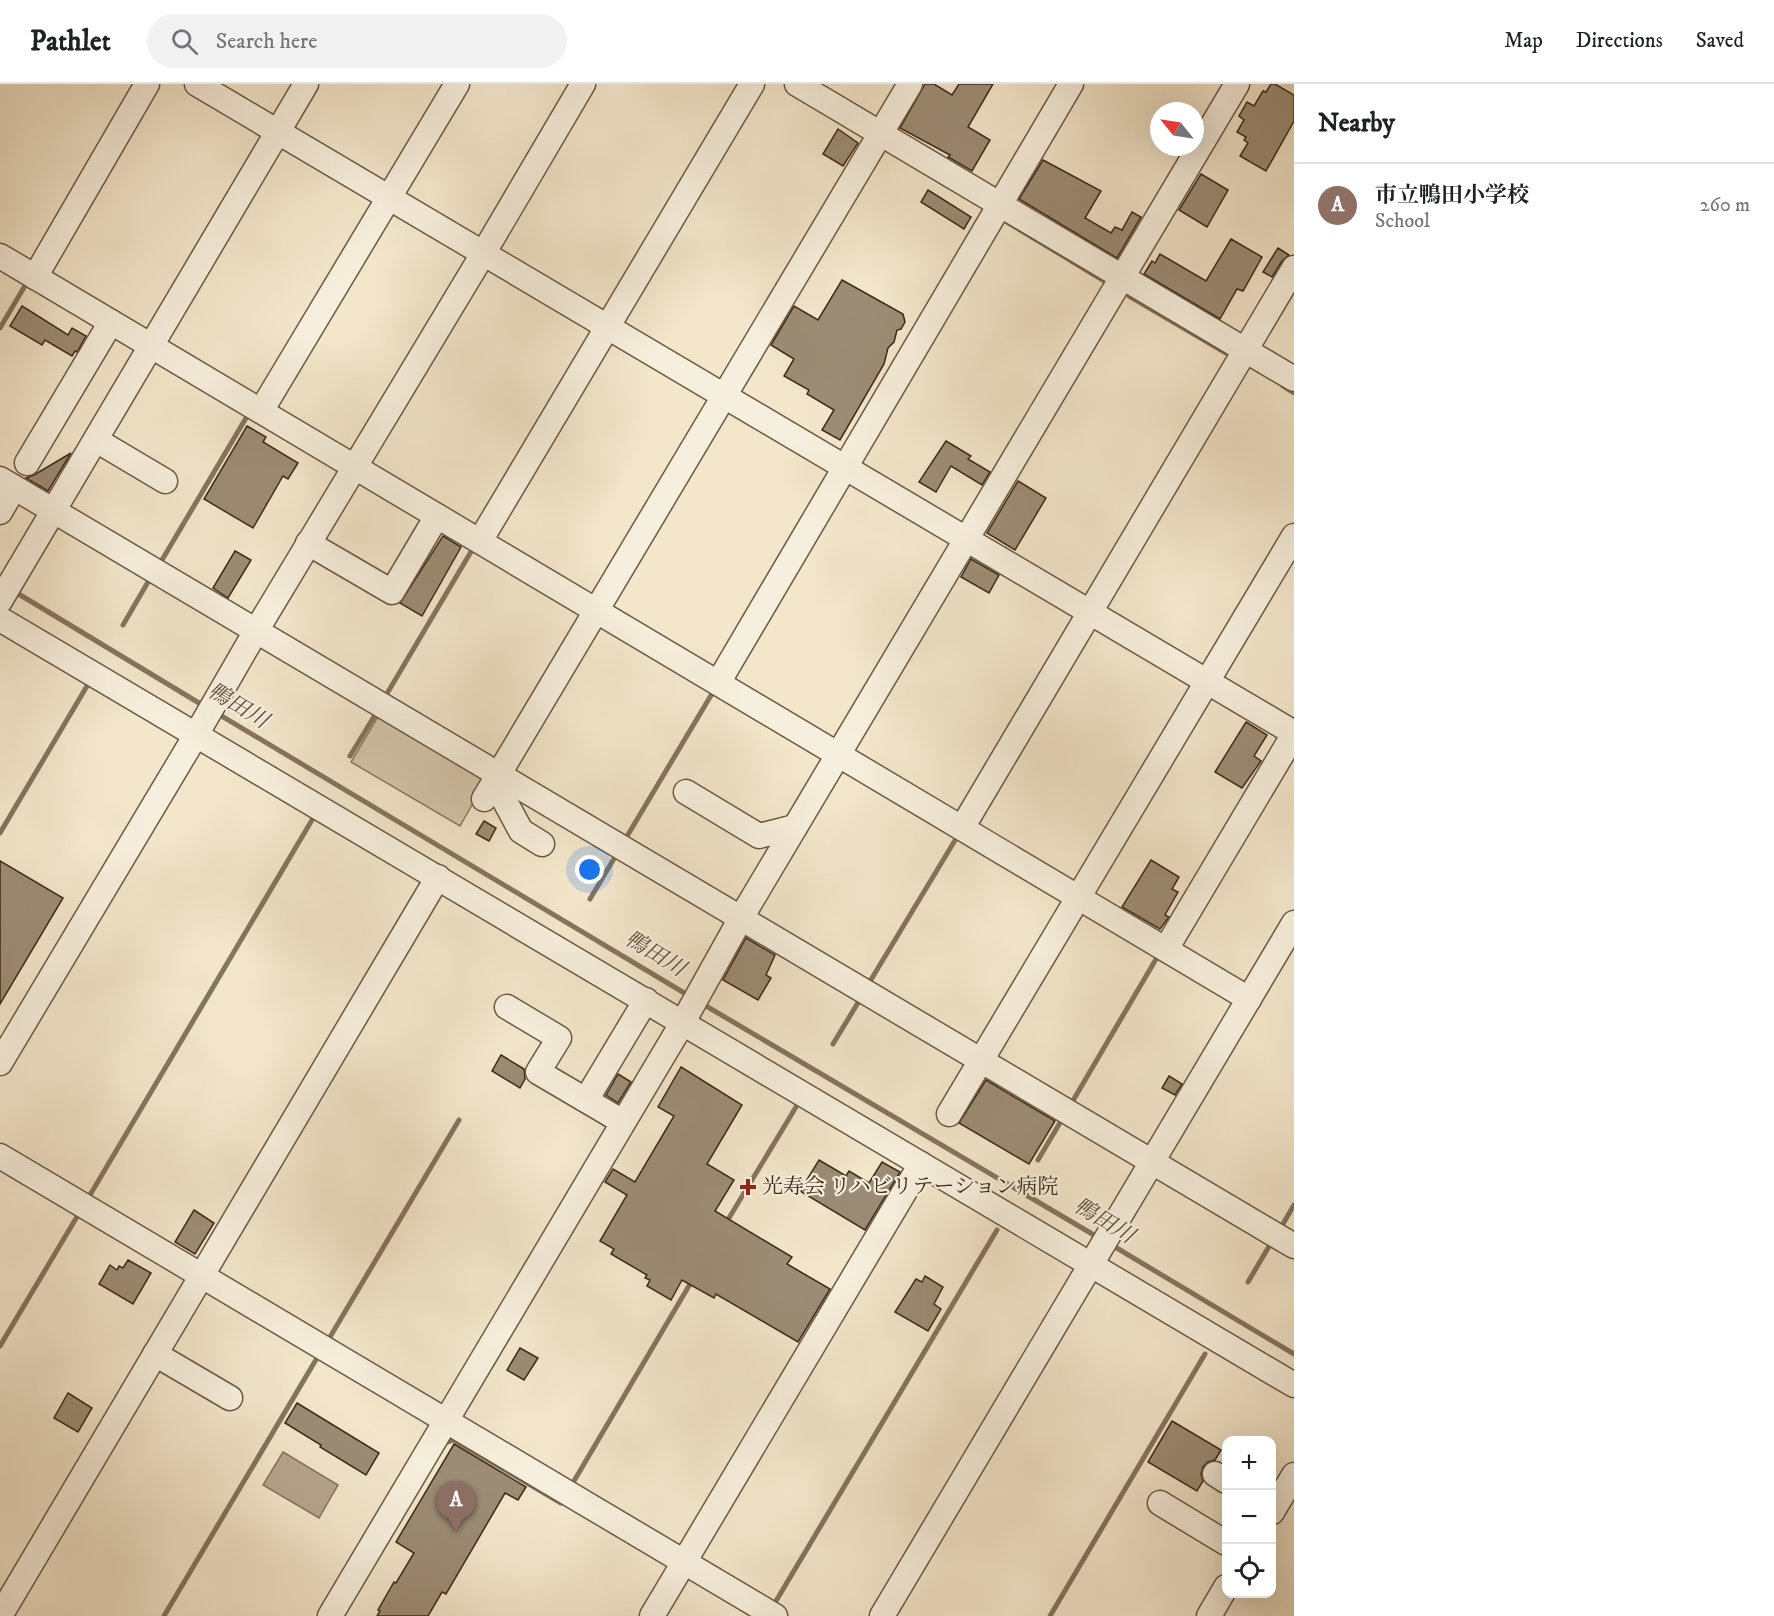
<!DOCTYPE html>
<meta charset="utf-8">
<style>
:root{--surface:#fff;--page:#f2f2f2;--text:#202124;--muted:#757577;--line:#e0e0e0;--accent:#8f2418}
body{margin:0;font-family:"IM FELL DW Pica","Noto Serif JP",serif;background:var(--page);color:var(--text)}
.controls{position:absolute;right:18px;bottom:18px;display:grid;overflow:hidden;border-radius:12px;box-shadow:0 6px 24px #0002}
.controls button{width:54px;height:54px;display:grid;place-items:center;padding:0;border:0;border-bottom:2px solid var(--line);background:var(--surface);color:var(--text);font:30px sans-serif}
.compass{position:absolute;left:1150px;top:18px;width:54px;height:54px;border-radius:50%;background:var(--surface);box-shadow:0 6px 24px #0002;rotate:300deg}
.you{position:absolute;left:590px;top:786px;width:21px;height:21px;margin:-15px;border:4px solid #fff;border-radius:50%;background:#1a73e8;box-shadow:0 0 0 9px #1a73e833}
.badge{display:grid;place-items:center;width:39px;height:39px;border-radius:50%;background:var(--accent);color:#fff;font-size:20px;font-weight:700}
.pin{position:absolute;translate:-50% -50px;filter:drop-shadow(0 2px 3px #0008)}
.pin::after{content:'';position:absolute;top:32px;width:21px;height:18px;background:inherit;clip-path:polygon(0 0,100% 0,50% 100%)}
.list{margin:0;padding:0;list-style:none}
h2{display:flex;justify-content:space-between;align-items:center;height:78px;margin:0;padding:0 24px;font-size:26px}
h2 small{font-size:20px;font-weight:400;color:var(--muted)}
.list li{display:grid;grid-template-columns:39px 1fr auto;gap:18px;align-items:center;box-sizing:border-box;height:84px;padding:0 24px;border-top:2px solid var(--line)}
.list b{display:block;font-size:22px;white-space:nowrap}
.list p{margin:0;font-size:20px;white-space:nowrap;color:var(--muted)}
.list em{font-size:20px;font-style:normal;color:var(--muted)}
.icon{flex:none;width:33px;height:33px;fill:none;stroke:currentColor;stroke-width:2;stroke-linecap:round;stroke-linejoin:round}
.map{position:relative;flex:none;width:1294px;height:1532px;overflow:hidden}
header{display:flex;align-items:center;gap:36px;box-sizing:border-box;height:84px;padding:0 30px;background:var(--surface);border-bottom:2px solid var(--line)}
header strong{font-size:28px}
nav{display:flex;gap:33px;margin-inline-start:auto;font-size:21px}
.search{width:420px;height:54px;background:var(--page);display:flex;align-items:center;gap:15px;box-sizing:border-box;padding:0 21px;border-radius:33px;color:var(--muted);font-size:22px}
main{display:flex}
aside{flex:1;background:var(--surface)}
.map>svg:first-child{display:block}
.green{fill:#d4c6ac;stroke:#887862;stroke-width:1.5}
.water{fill:#b5a68e;stroke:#85745e;stroke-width:1.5}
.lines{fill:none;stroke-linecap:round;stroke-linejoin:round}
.stream{stroke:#85745e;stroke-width:5}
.building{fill:#9c8c75;stroke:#3d2a17;stroke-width:1.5}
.minor-casing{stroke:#6a5944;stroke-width:27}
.minor{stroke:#f7efdd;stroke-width:24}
.poi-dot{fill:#8f2418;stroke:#f7efdd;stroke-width:2}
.labels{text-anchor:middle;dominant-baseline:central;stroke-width:4.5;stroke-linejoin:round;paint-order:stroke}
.poi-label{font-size:21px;fill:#3d2a17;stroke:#f7efdd;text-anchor:start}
.water-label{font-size:22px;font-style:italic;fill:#614f3b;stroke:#f7efdd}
</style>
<header>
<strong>Pathlet</strong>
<div class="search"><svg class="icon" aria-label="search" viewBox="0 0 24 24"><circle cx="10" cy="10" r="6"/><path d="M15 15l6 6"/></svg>Search here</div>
<nav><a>Map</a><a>Directions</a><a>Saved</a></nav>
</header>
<main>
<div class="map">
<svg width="1294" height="1532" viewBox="0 0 1294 1532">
<rect width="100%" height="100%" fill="#f3e6cb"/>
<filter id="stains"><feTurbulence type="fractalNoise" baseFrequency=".00333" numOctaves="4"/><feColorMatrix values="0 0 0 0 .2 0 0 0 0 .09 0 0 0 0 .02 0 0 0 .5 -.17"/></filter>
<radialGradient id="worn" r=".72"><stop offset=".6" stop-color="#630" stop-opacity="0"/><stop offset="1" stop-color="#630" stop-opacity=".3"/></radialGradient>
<path class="green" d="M 380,629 L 486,696 L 460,742 L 351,678 Z"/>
<path class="water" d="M 283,1368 L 338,1401 L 319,1434 L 263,1401 Z"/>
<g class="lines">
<g class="stream">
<path d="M 1007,138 L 1106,198"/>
<path d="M 1129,212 L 1226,269"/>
<path d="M 0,244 L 26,200"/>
<path d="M 1283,302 L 1294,309"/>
<path d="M 162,476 L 246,334"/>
<path d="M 12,506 L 204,622"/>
<path d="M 123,541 L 148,498"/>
<path d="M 385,613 L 472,466"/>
<path d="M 215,628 L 691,913"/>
<path d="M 350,672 L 375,631"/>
<path d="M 0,749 L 87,602"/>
<path d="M 626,754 L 713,608"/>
<path d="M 590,815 L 615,773"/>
<path d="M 869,899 L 957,753"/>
<path d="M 701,919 L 1099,1154"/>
<path d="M 833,960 L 859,917"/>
<path d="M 1071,1020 L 1159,870"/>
<path d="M 1038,1076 L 1061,1037"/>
<path d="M 90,1111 L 312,736"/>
<path d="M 729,1134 L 796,1023"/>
<path d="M 1280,1145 L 1294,1121"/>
<path d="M 1110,1160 L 1294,1270"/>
<path d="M 1248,1198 L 1271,1159"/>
<path d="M 330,1253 L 459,1036"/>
<path d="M 0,1262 L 78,1131"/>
<path d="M 442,1360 L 454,1356 L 561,1419"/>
<path d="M 574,1397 L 693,1195"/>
<path d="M 776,1517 L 997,1146"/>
<path d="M 164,1532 L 317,1274"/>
<path d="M 1050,1532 L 1205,1270"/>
</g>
</g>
<g class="building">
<path d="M 925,0 L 934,0 L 952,11 L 959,0 L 993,0 L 968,43 L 990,56 L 972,87 L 948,73 L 950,71 L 900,44 Z"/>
<path d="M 1271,0 L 1275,0 L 1294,11 L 1294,37 L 1266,87 L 1240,72 L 1248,59 L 1244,56 L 1246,53 L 1237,48 L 1244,36 L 1239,32 L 1247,18 L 1254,22 L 1263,7 L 1266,8 Z"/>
<path d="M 838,45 L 858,59 L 843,82 L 823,70 Z"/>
<path d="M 1043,76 L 1101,107 L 1085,134 L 1111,149 L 1115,143 L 1122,146 L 1132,128 L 1141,133 L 1117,174 L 1019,115 Z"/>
<path d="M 1201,90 L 1228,106 L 1207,143 L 1179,126 Z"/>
<path d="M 928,106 L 971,133 L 964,145 L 921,118 Z"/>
<path d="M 1231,155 L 1262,173 L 1243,207 L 1237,205 L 1220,235 L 1144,190 L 1152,177 L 1155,179 L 1160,170 L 1206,197 Z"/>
<path d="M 1278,164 L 1289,171 L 1282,177 L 1272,193 L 1263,188 Z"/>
<path d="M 842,196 L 903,230 L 905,238 L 901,245 L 897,246 L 894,258 L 888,264 L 884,280 L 840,356 L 822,346 L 834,326 L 807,310 L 809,306 L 784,292 L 794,275 L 771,261 L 794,222 L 818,236 Z"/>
<path d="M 22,222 L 68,251 L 72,244 L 86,252 L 77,268 L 75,267 L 72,272 L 45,256 L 42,261 L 10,242 Z"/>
<path d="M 247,342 L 266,353 L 263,358 L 298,379 L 288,395 L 283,392 L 253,444 L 204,415 Z"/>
<path d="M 946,357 L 971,372 L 968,375 L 990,388 L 982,401 L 951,382 L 936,408 L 919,398 Z"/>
<path d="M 71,369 L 48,407 L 26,394 L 34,391 Z"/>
<path d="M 1018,397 L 1046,414 L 1015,466 L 987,449 Z"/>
<path d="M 443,452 L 461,463 L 422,532 L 400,519 Z"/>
<path d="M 235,467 L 251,476 L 228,514 L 213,504 Z"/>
<path d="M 971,475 L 999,491 L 989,509 L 961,493 Z"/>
<path d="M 1246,638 L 1267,651 L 1254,672 L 1261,677 L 1242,704 L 1215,688 Z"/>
<path d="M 484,737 L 496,744 L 489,757 L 476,750 Z"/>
<path d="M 1151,776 L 1179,793 L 1172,805 L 1178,808 L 1165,831 L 1169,833 L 1160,845 L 1122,823 Z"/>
<path d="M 0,777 L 63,814 L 0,920 Z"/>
<path d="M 746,854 L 775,871 L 766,891 L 771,894 L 758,916 L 723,896 Z"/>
<path d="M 501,971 L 524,985 L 525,995 L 520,1004 L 492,987 Z"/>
<path d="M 681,983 L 742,1021 L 707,1080 L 734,1096 L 715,1127 L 792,1173 L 787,1180 L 830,1205 L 798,1258 L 716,1210 L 714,1214 L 682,1196 L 671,1216 L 647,1202 L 650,1196 L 645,1194 L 647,1191 L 611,1170 L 614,1165 L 600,1157 L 627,1111 L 605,1098 L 613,1085 L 635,1098 L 674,1032 L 658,1023 Z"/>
<path d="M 618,990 L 631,998 L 618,1019 L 606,1011 Z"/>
<path d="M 1169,992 L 1182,1000 L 1175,1011 L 1162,1004 Z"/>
<path d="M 986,996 L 1055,1037 L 1029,1080 L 959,1039 Z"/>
<path d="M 819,1076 L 846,1092 L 849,1087 L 869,1099 L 882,1078 L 900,1088 L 865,1146 L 800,1107 Z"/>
<path d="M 194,1126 L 214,1139 L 195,1170 L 175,1158 Z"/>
<path d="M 128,1176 L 151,1189 L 133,1220 L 99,1200 L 110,1181 L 117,1186 L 119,1182 L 123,1184 Z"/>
<path d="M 925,1192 L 943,1203 L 934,1220 L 941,1225 L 928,1247 L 895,1228 L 916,1195 L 922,1198 Z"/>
<path d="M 520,1264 L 538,1274 L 524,1296 L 507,1286 Z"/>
<path d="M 68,1309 L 92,1324 L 78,1348 L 54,1334 Z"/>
<path d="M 297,1319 L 379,1369 L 366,1391 L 320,1363 L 321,1361 L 285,1339 Z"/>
<path d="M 1172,1337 L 1221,1366 L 1215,1376 L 1208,1378 L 1203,1383 L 1201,1390 L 1203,1397 L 1197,1407 L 1148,1378 Z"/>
<path d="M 454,1360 L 526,1403 L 518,1416 L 505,1409 L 446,1510 L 442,1508 L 428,1532 L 377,1532 L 380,1527 L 378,1526 L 394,1498 L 396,1499 L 414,1469 L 396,1458 Z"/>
</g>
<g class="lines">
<g class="minor-casing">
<g id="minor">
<path d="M 197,0 L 1294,649"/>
<path d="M 797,0 L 1294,295"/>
<path d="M 0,172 L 1249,915"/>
<path d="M 35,193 L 147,0"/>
<path d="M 261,327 L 457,0"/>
<path d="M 96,356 L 165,397"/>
<path d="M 27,379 L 111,238"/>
<path d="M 0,395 L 1294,1162"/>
<path d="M 0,428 L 14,404"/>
<path d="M 480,457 L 752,0"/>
<path d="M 308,459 L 392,508 L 437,432"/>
<path d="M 0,517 L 306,0"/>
<path d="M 0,535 L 1294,1301"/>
<path d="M 718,599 L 1071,0"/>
<path d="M 494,697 L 521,747 L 542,760"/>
<path d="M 686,708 L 759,752 L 795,743"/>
<path d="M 484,715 L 910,0"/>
<path d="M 962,744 L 1294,184"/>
<path d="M 1166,865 L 1294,650"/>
<path d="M 507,923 L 559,954 L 538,988 L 623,1038"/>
<path d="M 0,979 L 196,651 L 256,547 L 483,170 L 583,0"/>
<path d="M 586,1016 L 646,916"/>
<path d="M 949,1030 L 1294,452"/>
<path d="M 0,1072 C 259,1224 516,1380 775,1532"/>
<path d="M 155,1270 L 230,1314"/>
<path d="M 1215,1390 L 1226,1397"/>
<path d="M 1160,1419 L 1226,1459"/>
<path d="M 1272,1428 L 1294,1391"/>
<path d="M 0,1532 L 438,793"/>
<path d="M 330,1532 L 683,938 L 741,834 L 1237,0"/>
<path d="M 652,1532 L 921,1080"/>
<path d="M 882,1532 L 1294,839"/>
<path d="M 1209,1532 L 1226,1503"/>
</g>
</g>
<use href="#minor" class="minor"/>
</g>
<path class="poi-dot" d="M745 1094h6v6h6v6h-6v6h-6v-6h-6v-6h6z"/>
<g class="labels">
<g class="poi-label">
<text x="762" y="1103">光寿会 リハビリテーション病院</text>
</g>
<g class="water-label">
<text transform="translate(238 622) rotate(31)">鴨田川</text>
<text transform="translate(655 870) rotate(31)">鴨田川</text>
<text transform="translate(1104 1137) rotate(31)">鴨田川</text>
</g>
</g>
<rect width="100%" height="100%" filter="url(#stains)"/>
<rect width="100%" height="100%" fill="url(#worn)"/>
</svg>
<div class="controls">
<button>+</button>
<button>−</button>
<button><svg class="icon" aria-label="locate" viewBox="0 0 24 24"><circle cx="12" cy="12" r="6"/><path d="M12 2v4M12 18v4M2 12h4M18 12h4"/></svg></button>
</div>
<svg class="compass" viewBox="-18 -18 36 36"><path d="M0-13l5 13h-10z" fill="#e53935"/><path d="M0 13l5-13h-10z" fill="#757577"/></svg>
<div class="you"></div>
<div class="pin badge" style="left:456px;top:1447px;background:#8d6e63">A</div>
</div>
<aside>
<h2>Nearby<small></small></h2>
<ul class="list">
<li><span class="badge" style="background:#8d6e63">A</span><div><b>市立鴨田小学校</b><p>School</p></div><em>260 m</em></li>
</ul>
</aside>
</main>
